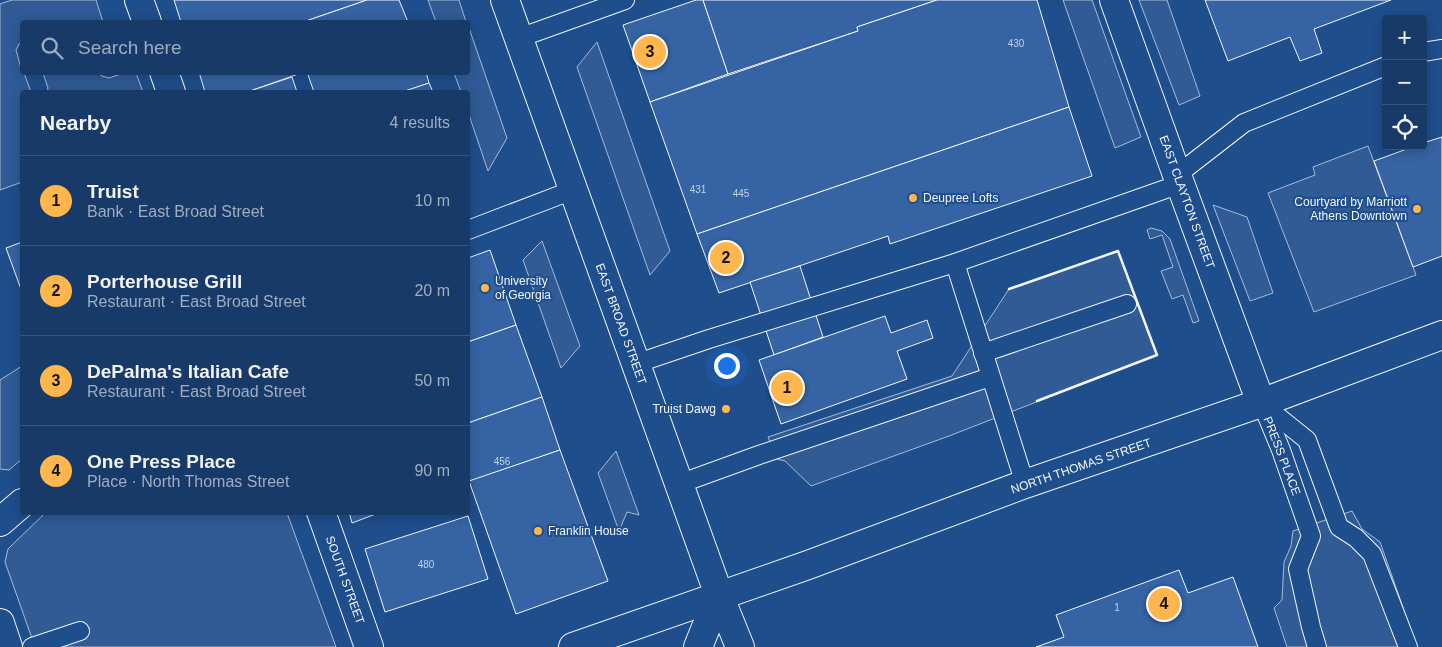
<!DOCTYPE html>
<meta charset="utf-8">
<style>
:root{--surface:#173a69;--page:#244571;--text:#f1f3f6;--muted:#9eadc0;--line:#36547d;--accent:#ffb74d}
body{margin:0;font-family:Arial,sans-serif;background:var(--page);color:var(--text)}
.controls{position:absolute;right:15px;top:15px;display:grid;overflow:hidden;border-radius:5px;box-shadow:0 2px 12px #0003}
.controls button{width:45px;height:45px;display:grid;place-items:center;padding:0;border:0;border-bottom:1px solid var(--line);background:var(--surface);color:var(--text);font:25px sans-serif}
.you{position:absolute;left:726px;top:365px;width:18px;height:18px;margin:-12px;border:4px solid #fff;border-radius:50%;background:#1a73e8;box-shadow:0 0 0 8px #1a73e833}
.badge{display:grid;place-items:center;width:32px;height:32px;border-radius:50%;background:var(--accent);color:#111;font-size:16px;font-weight:700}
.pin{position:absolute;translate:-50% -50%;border:2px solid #fff;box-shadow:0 1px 5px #0006}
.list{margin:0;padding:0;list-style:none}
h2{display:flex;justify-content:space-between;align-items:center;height:65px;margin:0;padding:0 20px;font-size:21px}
h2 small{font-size:16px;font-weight:400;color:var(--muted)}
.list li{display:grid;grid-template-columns:32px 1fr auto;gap:15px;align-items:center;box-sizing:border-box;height:90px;padding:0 20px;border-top:1px solid var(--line)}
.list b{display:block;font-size:19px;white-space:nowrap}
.list p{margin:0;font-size:16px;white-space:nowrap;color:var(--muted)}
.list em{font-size:16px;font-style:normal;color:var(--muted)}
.icon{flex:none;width:28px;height:28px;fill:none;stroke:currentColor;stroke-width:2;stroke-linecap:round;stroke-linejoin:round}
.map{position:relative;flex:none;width:1442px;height:647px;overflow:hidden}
.search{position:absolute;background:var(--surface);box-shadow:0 2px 12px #0003;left:20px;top:20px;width:450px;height:55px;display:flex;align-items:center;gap:12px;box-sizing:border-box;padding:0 18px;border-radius:5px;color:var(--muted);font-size:19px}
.panel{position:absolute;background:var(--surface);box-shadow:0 2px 12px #0003;left:20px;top:90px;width:450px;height:425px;border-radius:5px}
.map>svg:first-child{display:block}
.built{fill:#305b95;stroke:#a8bbd7}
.building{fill:#3563a3;stroke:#f2f6ff}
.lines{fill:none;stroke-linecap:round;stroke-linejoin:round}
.service-casing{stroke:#f2f6ff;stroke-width:20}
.minor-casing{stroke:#f2f6ff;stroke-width:30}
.tertiary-casing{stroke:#f2f6ff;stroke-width:30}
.secondary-casing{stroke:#f2f6ff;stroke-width:30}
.primary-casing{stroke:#f2f6ff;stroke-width:30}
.service{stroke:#1f4e8c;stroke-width:18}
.minor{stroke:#1f4e8c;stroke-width:28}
.tertiary{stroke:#1f4e8c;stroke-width:28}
.secondary{stroke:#1f4e8c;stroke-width:28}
.primary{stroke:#1f4e8c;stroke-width:28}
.wall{stroke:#f2f6ff;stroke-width:2.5}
.poi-dot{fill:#ffb74d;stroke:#1f4e8c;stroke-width:2}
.labels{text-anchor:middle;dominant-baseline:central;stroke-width:4;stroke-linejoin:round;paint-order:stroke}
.number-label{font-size:10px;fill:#c3d1e8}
.poi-label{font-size:12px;fill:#f2f6ff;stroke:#1f4e8c;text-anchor:start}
.street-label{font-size:12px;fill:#f2f6ff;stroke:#1f4e8c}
</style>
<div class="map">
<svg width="1442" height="647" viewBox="0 0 1442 647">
<rect width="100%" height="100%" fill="#1f4e8c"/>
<g class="built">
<path d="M 12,0 L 96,0 L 103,22 L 22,22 L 22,42 L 19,44 L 16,50 L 22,72 L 24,73 L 31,92 L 22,92 L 22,182 L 0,190 L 0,4 Z"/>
<path d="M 428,0 L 459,0 L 466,22 L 436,22 Z"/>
<path d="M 1063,0 L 1092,0 L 1141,137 L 1115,148 Z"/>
<path d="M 1139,0 L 1167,0 L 1200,96 L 1179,105 Z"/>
<path d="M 468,25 L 507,138 L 488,171 L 468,112 L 468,92 L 461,92 L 454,73 L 468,72 Z"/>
<path d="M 597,42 L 670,251 L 650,275 L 577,67 Z"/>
<path d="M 43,73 L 98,73 L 102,76 L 109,78 L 124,73 L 136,73 L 143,92 L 47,92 L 48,88 Z"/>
<path d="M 1368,146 L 1416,275 L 1314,312 L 1268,193 L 1315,175 L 1313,167 Z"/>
<path d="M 1213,205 L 1247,217 L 1273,293 L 1250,301 Z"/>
<path d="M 1151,228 L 1162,231 L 1170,239 L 1199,321 L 1193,323 L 1183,295 L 1172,299 L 1161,271 L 1173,267 L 1162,235 L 1150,239 L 1147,230 Z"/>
<path d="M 542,241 L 580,346 L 561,368 L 523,260 Z"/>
<path d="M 1118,251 L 1157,355 L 949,436 L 811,486 L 785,461 L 777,459 L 768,437 L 952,376 L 1009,289 Z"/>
<path d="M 22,366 L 22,459 L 9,470 L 0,469 L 0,380 Z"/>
<path d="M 616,451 L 639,515 L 627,512 L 619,531 L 598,473 Z"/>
<path d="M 1352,511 L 1362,529 L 1380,542 L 1417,647 L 1287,647 L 1274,608 L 1282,600 L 1284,562 L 1291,546 L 1293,531 Z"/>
<path d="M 45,513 L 287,513 L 336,647 L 35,647 L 5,562 L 8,549 Z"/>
</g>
<g class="building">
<path d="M 174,0 L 367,0 L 303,22 L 181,22 Z"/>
<path d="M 367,0 L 399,0 L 408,22 L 303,22 Z"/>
<path d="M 696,0 L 703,0 L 728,74 L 650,102 L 623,25 Z"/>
<path d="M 703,0 L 937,0 L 857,27 L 858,31 L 728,74 Z"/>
<path d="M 937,0 L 1037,0 L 1069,107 L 697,234 L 650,102 L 858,31 L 857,27 Z"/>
<path d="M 1205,0 L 1391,0 L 1314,29 L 1322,53 L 1300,61 L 1290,37 L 1228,61 Z"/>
<path d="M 199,72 L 304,72 L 247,92 L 205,92 Z"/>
<path d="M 307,72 L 426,72 L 429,83 L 402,92 L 314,92 Z"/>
<path d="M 292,77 L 297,92 L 247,92 Z"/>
<path d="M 429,83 L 433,92 L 402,92 Z"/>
<path d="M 1069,107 L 1092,176 L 890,244 L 888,236 L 719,293 L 697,234 Z"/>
<path d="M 1442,137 L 1442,256 L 1413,267 L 1374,161 L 1415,146 L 1423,146 L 1423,143 Z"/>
<path d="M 22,242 L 22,292 L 6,248 Z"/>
<path d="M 490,250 L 516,325 L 468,342 L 468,258 Z"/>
<path d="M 800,266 L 823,337 L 774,355 L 750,282 Z"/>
<path d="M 885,316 L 891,333 L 927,320 L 933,338 L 897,351 L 907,379 L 781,424 L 759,360 Z"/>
<path d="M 516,325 L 542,397 L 468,423 L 468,342 Z"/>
<path d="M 542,397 L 560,450 L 468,482 L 468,423 Z"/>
<path d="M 560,450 L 608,581 L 516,614 L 469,481 Z"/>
<path d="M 349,512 L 381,512 L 352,523 Z"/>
<path d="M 468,516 L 488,579 L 385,612 L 365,549 Z"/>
<path d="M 1179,570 L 1188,593 L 1233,577 L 1258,647 L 1036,647 L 1064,637 L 1056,615 Z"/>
</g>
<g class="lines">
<g class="service-casing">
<g id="service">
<path d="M 519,38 L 625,0"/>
<path d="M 1423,52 L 1442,49"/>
<path d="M 1177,175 L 1244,123 L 1386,66"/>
<path d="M 468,230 L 573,190"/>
<path d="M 955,263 L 1025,484"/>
<path d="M 983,353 L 1127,304"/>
<path d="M 635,364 L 709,339 L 955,263 L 1180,184"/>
<path d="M 1261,403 L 1307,440 L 1339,527 L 1356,538 L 1372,554 L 1408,647"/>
<path d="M 1262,404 L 1281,450 L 1311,536 L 1298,569 L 1311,627 L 1317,647"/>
<path d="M 679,484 L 759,455 L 990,377"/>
<path d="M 32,647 L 80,631"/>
</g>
</g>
<g class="minor-casing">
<g id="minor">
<path d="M 139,0 L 147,22"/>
<path d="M 164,72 L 171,92"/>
<path d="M 321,512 L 369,647"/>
<path d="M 0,522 L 22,503"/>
<path d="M 0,623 L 8,647"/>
</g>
</g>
<g class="tertiary-casing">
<g id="tertiary">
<path d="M 1114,0 L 1177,175 L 1261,403"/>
<path d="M 719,595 L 740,647"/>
</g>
</g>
<g class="secondary-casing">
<path id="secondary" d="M 573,647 L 808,565 L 1025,484 L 1261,403 L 1442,335"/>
</g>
<g class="primary-casing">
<path id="primary" d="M 505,0 L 719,595 L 698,647"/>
</g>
<use href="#service" class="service"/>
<use href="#minor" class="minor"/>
<use href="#tertiary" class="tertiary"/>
<use href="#secondary" class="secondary"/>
<use href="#primary" class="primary"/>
<path class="wall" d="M 1009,289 L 1118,251 L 1157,355 L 1037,401"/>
</g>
<g class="poi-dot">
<circle cx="913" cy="198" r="5"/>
<circle cx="1417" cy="209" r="5"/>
<circle cx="485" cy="288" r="5"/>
<circle cx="726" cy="409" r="5"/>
<circle cx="538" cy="531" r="5"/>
</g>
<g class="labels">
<g class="number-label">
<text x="1016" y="43">430</text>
<text x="698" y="189">431</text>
<text x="741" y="193">445</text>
<text x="502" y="461">456</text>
<text x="426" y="564">480</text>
<text x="1117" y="607">1</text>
</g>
<g class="poi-label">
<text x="923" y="198">Deupree Lofts</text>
<text x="1407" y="202" text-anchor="end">Courtyard by Marriott<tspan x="1407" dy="14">Athens Downtown</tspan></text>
<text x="495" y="281">University<tspan x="495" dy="14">of Georgia</tspan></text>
<text x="716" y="409" text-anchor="end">Truist Dawg</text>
<text x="548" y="531">Franklin House</text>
</g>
<g class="street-label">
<text transform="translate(1187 202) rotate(70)">EAST CLAYTON STREET</text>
<text transform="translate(621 324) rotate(70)">EAST BROAD STREET</text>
<text transform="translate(1282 456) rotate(69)">PRESS PLACE</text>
<text transform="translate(1081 466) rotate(-19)">NORTH THOMAS STREET</text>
<text transform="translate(345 580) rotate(70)">SOUTH STREET</text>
</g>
</g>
</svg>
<div class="controls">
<button>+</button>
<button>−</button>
<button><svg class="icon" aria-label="locate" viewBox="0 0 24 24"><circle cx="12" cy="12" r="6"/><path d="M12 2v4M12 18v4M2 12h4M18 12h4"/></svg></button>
</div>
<div class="you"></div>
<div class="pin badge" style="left:787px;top:388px">1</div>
<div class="pin badge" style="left:726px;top:258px">2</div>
<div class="pin badge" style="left:650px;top:52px">3</div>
<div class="pin badge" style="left:1164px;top:604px">4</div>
<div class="search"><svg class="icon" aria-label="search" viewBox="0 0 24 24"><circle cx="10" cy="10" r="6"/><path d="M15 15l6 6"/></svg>Search here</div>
<section class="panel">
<h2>Nearby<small>4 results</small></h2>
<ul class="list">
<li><span class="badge">1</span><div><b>Truist</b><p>Bank · East Broad Street</p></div><em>10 m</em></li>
<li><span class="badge">2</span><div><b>Porterhouse Grill</b><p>Restaurant · East Broad Street</p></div><em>20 m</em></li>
<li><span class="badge">3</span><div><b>DePalma's Italian Cafe</b><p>Restaurant · East Broad Street</p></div><em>50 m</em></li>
<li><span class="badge">4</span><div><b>One Press Place</b><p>Place · North Thomas Street</p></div><em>90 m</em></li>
</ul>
</section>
</div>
